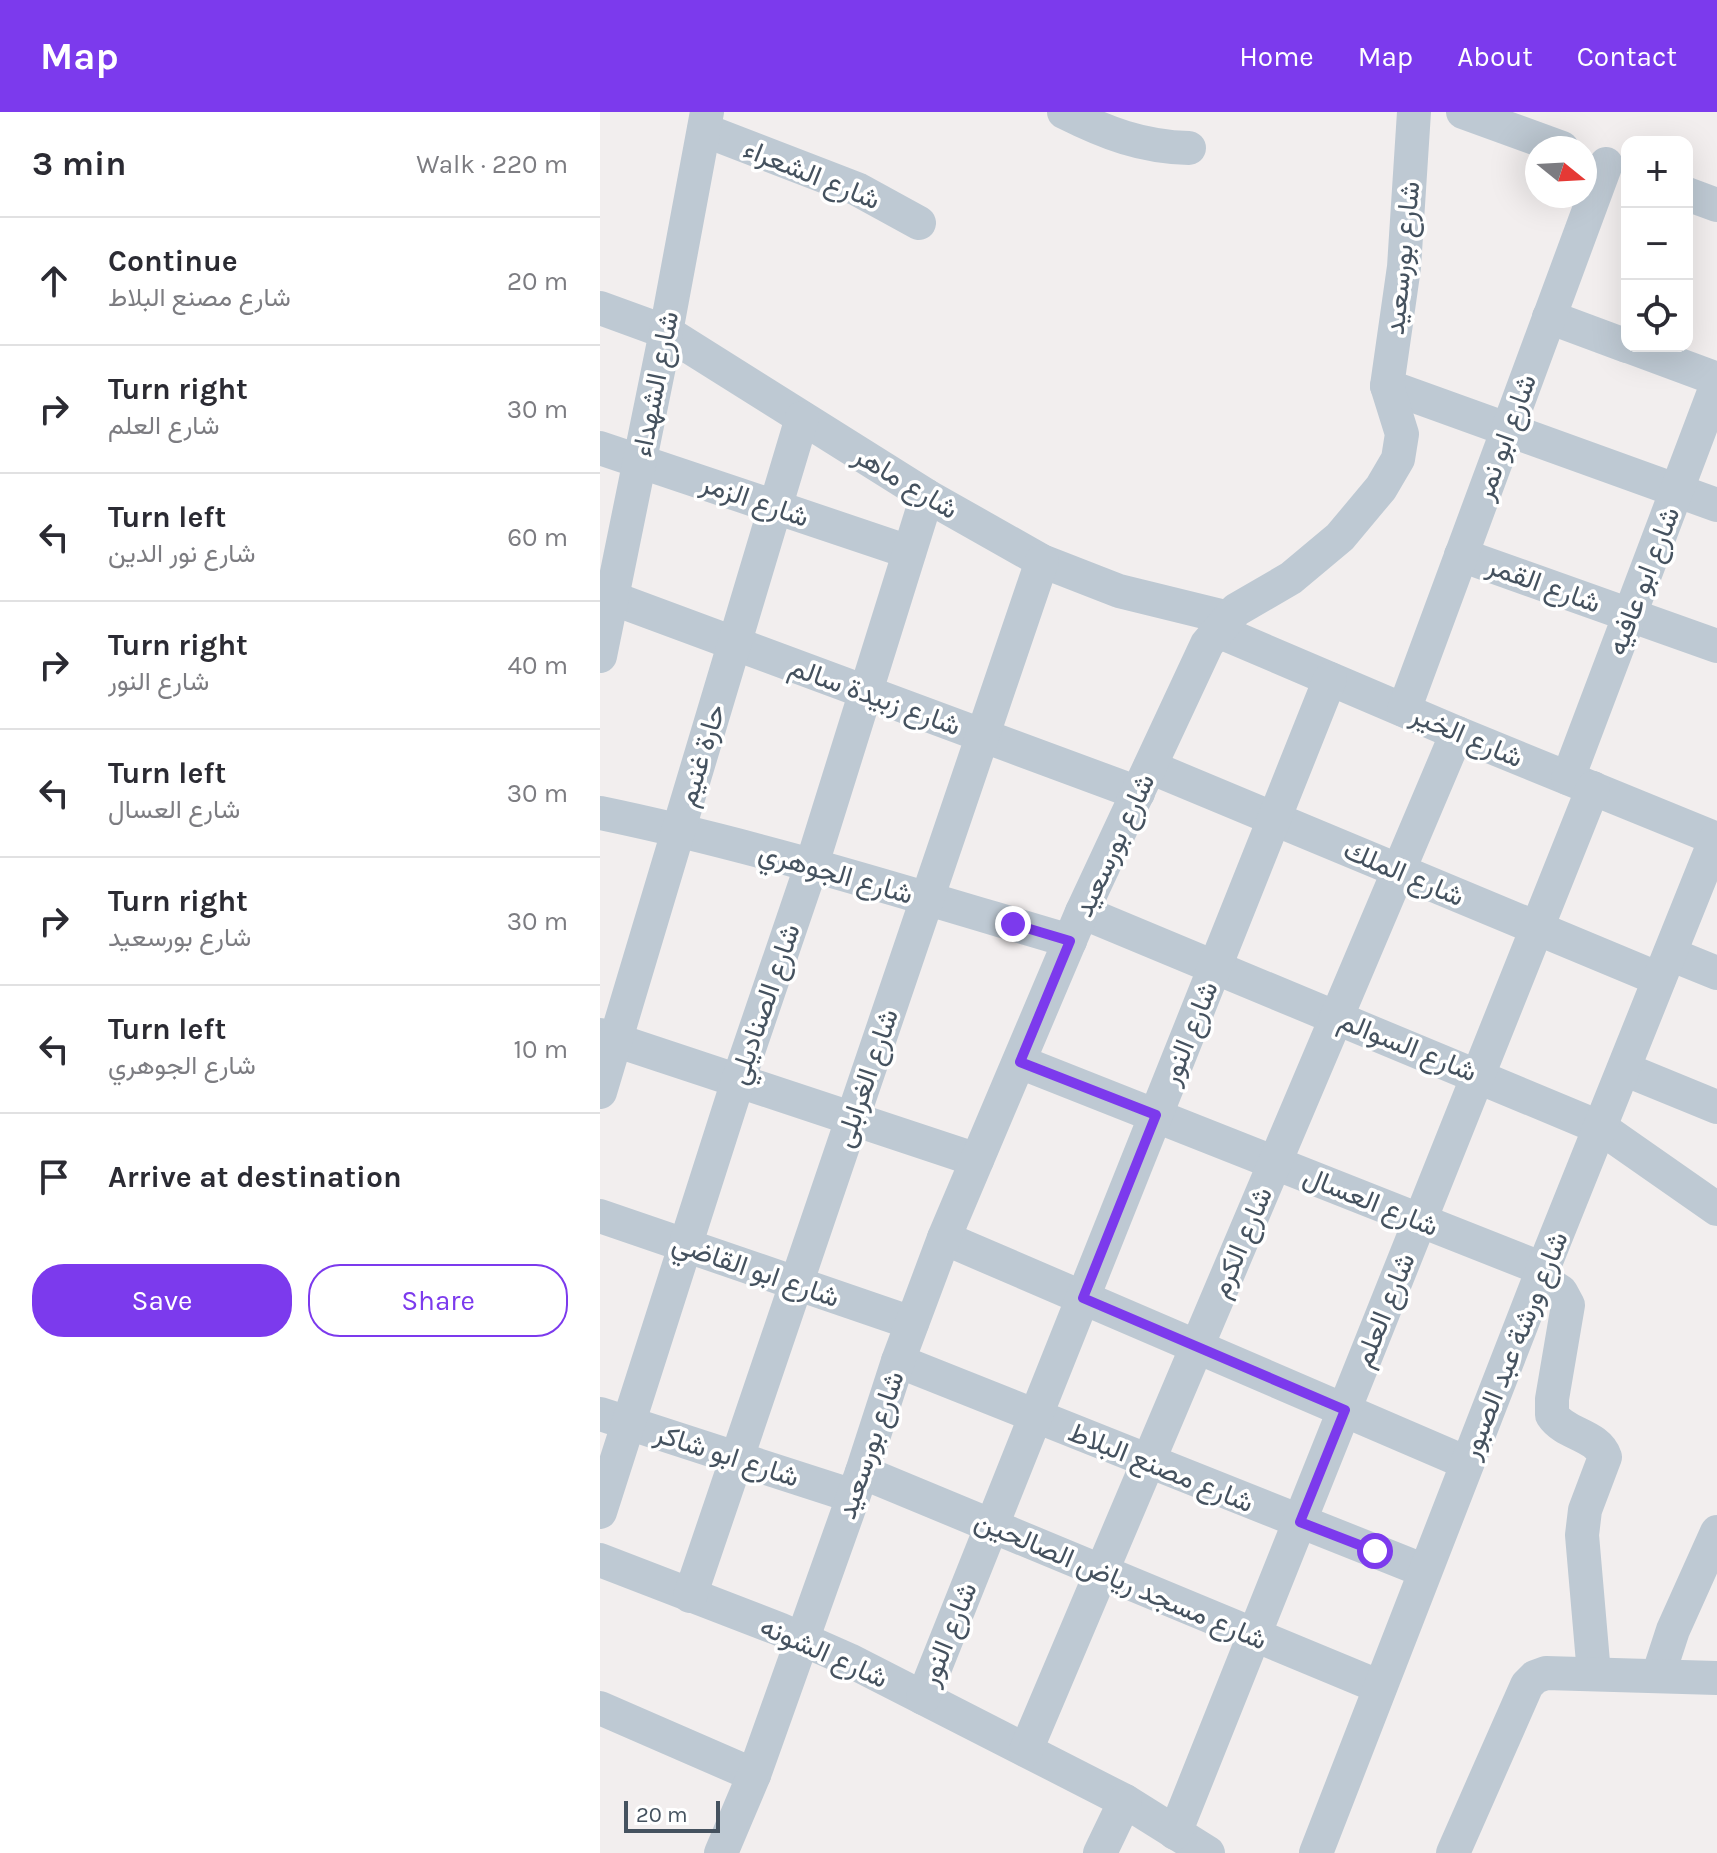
<!DOCTYPE html>
<meta charset="utf-8">
<style>
:root{--surface:#fff;--page:#f7f7f7;--text:#2b2b33;--muted:#7c7c81;--line:#e1e1e2;--accent:#7c3aed}
body{margin:0;font-family:Karla,Vazirmatn,sans-serif;background:var(--page);color:var(--text)}
.controls{position:absolute;right:24px;top:24px;display:grid;overflow:hidden;border-radius:16px;box-shadow:0 8px 32px #0002}
.controls button{width:72px;height:72px;display:grid;place-items:center;padding:0;border:0;border-bottom:2px solid var(--line);background:var(--surface);color:var(--text);font:40px sans-serif}
.compass{position:absolute;left:925px;top:24px;width:72px;height:72px;border-radius:50%;background:var(--surface);box-shadow:0 8px 32px #0002;rotate:108deg}
.scale{position:absolute;left:24px;bottom:20px;width:96px;box-sizing:border-box;padding-left:8px;border:4px solid #45525f;border-top:0;font-size:22px;line-height:28px;white-space:nowrap;color:#45525f;-webkit-text-stroke:6px #fff;paint-order:stroke}
.stop{position:absolute;width:24px;height:24px;margin:-18px;border:6px solid #7c3aed;border-radius:50%;background:#fff}
.stop.end{background:#7c3aed;border-color:#fff;box-shadow:0 2px 8px #0008}
.list{margin:0;padding:0;list-style:none}
h2{display:flex;justify-content:space-between;align-items:center;height:104px;margin:0;padding:0 32px;font-size:34px}
h2 small{font-size:26px;font-weight:400;color:var(--muted)}
.list li{display:grid;grid-template-columns:52px 1fr auto;gap:24px;align-items:center;box-sizing:border-box;height:128px;padding:0 32px;border-top:2px solid var(--line)}
.list b{display:block;font-size:30px;white-space:nowrap}
.list p{margin:0;font-size:26px;white-space:nowrap;color:var(--muted)}
.list em{font-size:26px;font-style:normal;color:var(--muted)}
.actions{display:flex;gap:16px;padding:24px 32px}
.actions a{flex:1;padding:18px 0;border:2px solid var(--accent);border-radius:32px;text-align:center;font-size:28px;color:var(--accent)}
.actions .main{background:var(--accent);color:#fff}
.icon{flex:none;width:44px;height:44px;fill:none;stroke:currentColor;stroke-width:2;stroke-linecap:round;stroke-linejoin:round}
.map{position:relative;flex:none;width:1117px;height:1741px;overflow:hidden}
header{display:flex;align-items:center;gap:48px;box-sizing:border-box;height:112px;padding:0 40px;background:var(--accent);color:#fff}
header strong{font-size:38px}
nav{display:flex;gap:44px;margin-inline-start:auto;font-size:28px}
main{display:flex}
aside{flex:1;background:var(--surface)}
.map>svg:first-child{display:block}
.lines{fill:none;stroke-linecap:round;stroke-linejoin:round}
.street{stroke:#bec9d3;stroke-width:34}
.route{stroke:#7c3aed;stroke-width:10}
.labels{text-anchor:middle;dominant-baseline:central;stroke-width:7;stroke-linejoin:round;paint-order:stroke}
.street-label{font-size:28px;fill:#45525f;stroke:#fff}
</style>
<header>
<strong>Map</strong>
<nav><a>Home</a><a>Map</a><a>About</a><a>Contact</a></nav>
</header>
<main>
<aside>
<h2>3 min<small>Walk · 220 m</small></h2>
<ul class="list">
<li><svg class="icon" aria-label="ahead" viewBox="0 0 24 24"><path d="M12 20V5M6 11l6-6 6 6"/></svg><div><b>Continue</b><p>شارع مصنع البلاط</p></div><em>20 m</em></li>
<li><svg class="icon" aria-label="right" viewBox="0 0 24 24"><path d="M7 20v-9h11M14 6l5 5-5 5"/></svg><div><b>Turn right</b><p>شارع العلم</p></div><em>30 m</em></li>
<li><svg class="icon" aria-label="left" viewBox="0 0 24 24"><path d="M17 20v-9H6M10 6l-5 5 5 5"/></svg><div><b>Turn left</b><p>شارع نور الدين</p></div><em>60 m</em></li>
<li><svg class="icon" aria-label="right" viewBox="0 0 24 24"><path d="M7 20v-9h11M14 6l5 5-5 5"/></svg><div><b>Turn right</b><p>شارع النور</p></div><em>40 m</em></li>
<li><svg class="icon" aria-label="left" viewBox="0 0 24 24"><path d="M17 20v-9H6M10 6l-5 5 5 5"/></svg><div><b>Turn left</b><p>شارع العسال</p></div><em>30 m</em></li>
<li><svg class="icon" aria-label="right" viewBox="0 0 24 24"><path d="M7 20v-9h11M14 6l5 5-5 5"/></svg><div><b>Turn right</b><p>شارع بورسعيد</p></div><em>30 m</em></li>
<li><svg class="icon" aria-label="left" viewBox="0 0 24 24"><path d="M17 20v-9H6M10 6l-5 5 5 5"/></svg><div><b>Turn left</b><p>شارع الجوهري</p></div><em>10 m</em></li>
<li><svg class="icon" aria-label="arrive" viewBox="0 0 24 24"><path d="M6 21V4h12l-3 4 3 4H6"/></svg><div><b>Arrive at destination</b></div></li>
</ul>
<div class="actions"><a class="main">Save</a><a>Share</a></div>
</aside>
<div class="map">
<svg width="1117" height="1741" viewBox="0 0 1117 1741">
<rect width="100%" height="100%" fill="#f2eeee"/>
<g class="lines">
<g class="street">
<path d="M 464,0 C 506,21 542,35 589,36"/>
<path d="M 863,0 L 962,36"/>
<path d="M 104,18 L 257,77 L 319,111"/>
<path d="M 1087,82 L 1117,93"/>
<path d="M 0,196 L 66,220 L 327,384 L 442,449 L 519,479 L 629,506"/>
<path d="M 949,205 L 1027,234"/>
<path d="M 1028,234 L 1117,267"/>
<path d="M 787,274 L 1117,393"/>
<path d="M 0,336 L 309,440"/>
<path d="M 861,443 L 1117,534"/>
<path d="M 12,486 L 538,681"/>
<path d="M 618,519 L 857,621 L 1117,727"/>
<path d="M 0,544 L 66,220 L 107,0"/>
<path d="M 804,598 L 1006,52"/>
<path d="M 550,655 L 1059,867"/>
<path d="M 968,666 L 1117,272"/>
<path d="M 0,701 C 159,734 314,783 470,829"/>
<path d="M 482,800 L 1001,1016 L 1117,1097"/>
<path d="M 1070,842 L 1117,861"/>
<path d="M 0,923 L 377,1048"/>
<path d="M 420,950 L 943,1157"/>
<path d="M 1024,957 L 1117,995"/>
<path d="M 0,980 L 202,306"/>
<path d="M 0,1104 L 312,1211"/>
<path d="M 344,1126 L 867,1351"/>
<path d="M 940,1166 L 961,1180 L 968,1193 L 952,1287 L 952,1303 C 965,1323 997,1322 1005,1345 L 985,1398 L 982,1423 L 994,1562"/>
<path d="M 298,1249 L 825,1459"/>
<path d="M 0,1302 L 253,1384"/>
<path d="M 262,1360 L 780,1575"/>
<path d="M 0,1400 L 138,969 L 212,752 L 327,384"/>
<path d="M 0,1448 L 179,1517 L 249,1548 L 525,1689 L 608,1741"/>
<path d="M 90,1484 L 442,449"/>
<path d="M 1058,1564 L 1073,1518 L 1117,1420"/>
<path d="M 323,1586 L 730,567"/>
<path d="M 0,1596 L 154,1663"/>
<path d="M 426,1638 L 857,621"/>
<path d="M 575,1721 L 993,676"/>
<path d="M 121,1741 L 154,1663 L 262,1360 L 298,1249 L 344,1126 L 482,800 L 607,532 L 636,498 L 691,466 L 740,425 L 781,376 L 798,347 L 802,322 L 787,274 L 804,155 L 814,0"/>
<path d="M 500,1741 L 525,1689"/>
<path d="M 716,1741 L 943,1157 L 1116,726"/>
<path d="M 853,1741 L 927,1573 L 935,1565 L 946,1561 L 1117,1566"/>
</g>
</g>
<g class="lines">
<path class="route" d="M 413,812 L 470,829 L 420,950 L 556,1003 L 483,1186 L 745,1298 L 700,1410 L 775,1439"/>
</g>
<g class="labels">
<g class="street-label">
<text transform="translate(212 62) rotate(22)">شارع الشعراء</text>
<text transform="translate(802 146) rotate(-84)">شارع بورسعيد</text>
<text transform="translate(55 272) rotate(-79)">شارع الشهداء</text>
<text transform="translate(905 325) rotate(-70)">شارع ابو نمر</text>
<text transform="translate(306 370) rotate(31)">شارع ماهر</text>
<text transform="translate(155 388) rotate(19)">شارع الزمر</text>
<text transform="translate(1043 469) rotate(-69)">شارع ابو عافيه</text>
<text transform="translate(944 472) rotate(20)">شارع القمر</text>
<text transform="translate(275 584) rotate(20)">شارع زبيدة سالم</text>
<text transform="translate(867 624) rotate(23)">شارع الخير</text>
<text transform="translate(101 643) rotate(-73)">حارة غنيم</text>
<text transform="translate(514 733) rotate(-65)">شارع بورسعيد</text>
<text transform="translate(236 761) rotate(16)">شارع الجوهري</text>
<text transform="translate(804 761) rotate(23)">شارع الملك</text>
<text transform="translate(164 892) rotate(-71)">شارع الصناديلي</text>
<text transform="translate(589 921) rotate(-68)">شارع النور</text>
<text transform="translate(808 934) rotate(22)">شارع السوالم</text>
<text transform="translate(266 966) rotate(-71)">شارع الغرابلى</text>
<text transform="translate(771 1089) rotate(22)">شارع العسال</text>
<text transform="translate(641 1130) rotate(-67)">شارع الكرم</text>
<text transform="translate(156 1158) rotate(19)">شارع ابو القاضي</text>
<text transform="translate(784 1198) rotate(-68)">شارع العلم</text>
<text transform="translate(914 1233) rotate(-68)">شارع ورشة عبد الصبور</text>
<text transform="translate(270 1333) rotate(-71)">شارع بورسعيد</text>
<text transform="translate(127 1343) rotate(18)">شارع ابو شاكر</text>
<text transform="translate(561 1355) rotate(22)">شارع مصنع البلاط</text>
<text transform="translate(521 1468) rotate(23)">شارع مسجد رياض الصالحين</text>
<text transform="translate(348 1522) rotate(-68)">شارع النور</text>
<text transform="translate(224 1540) rotate(24)">شارع الشونه</text>
</g>
</g>
</svg>
<div class="controls">
<button>+</button>
<button>−</button>
<button><svg class="icon" aria-label="locate" viewBox="0 0 24 24"><circle cx="12" cy="12" r="6"/><path d="M12 2v4M12 18v4M2 12h4M18 12h4"/></svg></button>
</div>
<svg class="compass" viewBox="-18 -18 36 36"><path d="M0-13l5 13h-10z" fill="#e53935"/><path d="M0 13l5-13h-10z" fill="#7c7c81"/></svg>
<div class="scale">20 m</div>
<div class="stop" style="left:775px;top:1439px"></div>
<div class="stop end" style="left:413px;top:812px"></div>
</div>
</main>
